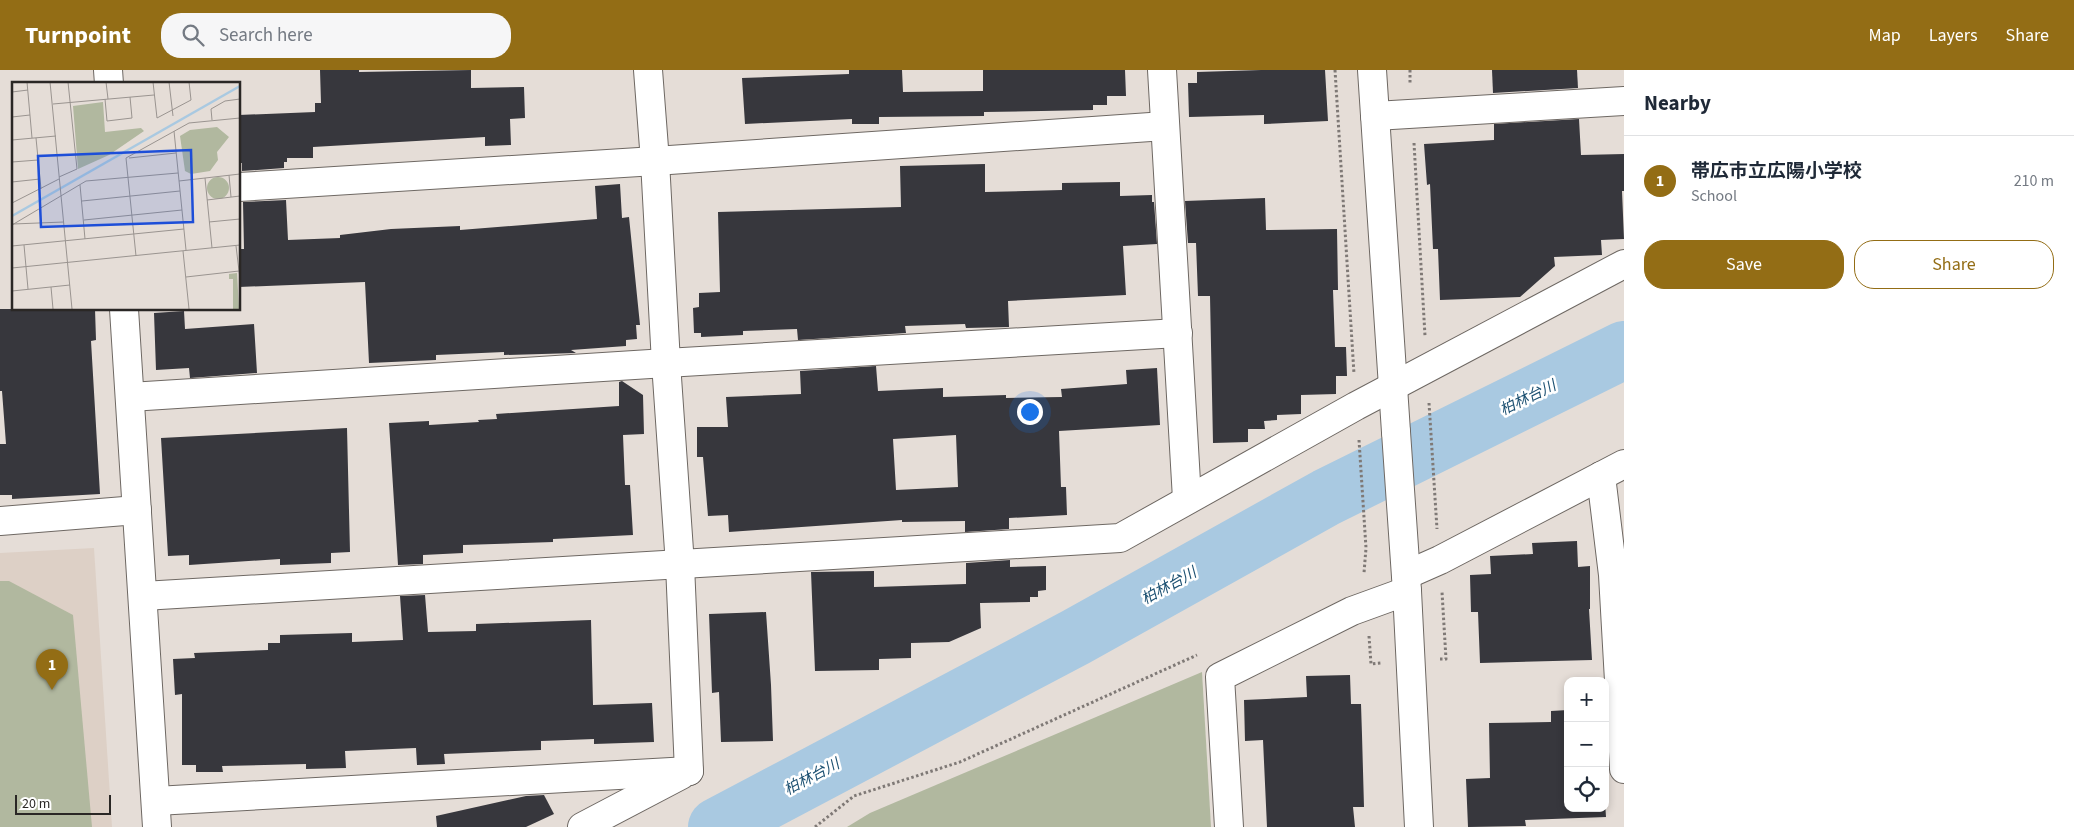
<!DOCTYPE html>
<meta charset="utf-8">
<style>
:root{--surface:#fff;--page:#f6f6f7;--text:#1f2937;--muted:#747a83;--line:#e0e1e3;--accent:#936d15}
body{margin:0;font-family:"Source Sans 3","Noto Sans JP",sans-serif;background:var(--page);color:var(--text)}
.controls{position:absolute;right:15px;bottom:15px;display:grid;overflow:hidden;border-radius:10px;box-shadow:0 2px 8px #0003}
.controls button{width:45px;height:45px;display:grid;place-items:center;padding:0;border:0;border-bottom:1px solid var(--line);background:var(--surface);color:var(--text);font:25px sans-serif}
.scale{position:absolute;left:15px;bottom:12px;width:96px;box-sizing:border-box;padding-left:5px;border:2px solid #2a2725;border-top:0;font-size:14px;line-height:18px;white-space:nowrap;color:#2a2725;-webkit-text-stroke:4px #fff;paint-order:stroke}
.you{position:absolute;left:1029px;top:341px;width:18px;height:18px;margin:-12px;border:4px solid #fff;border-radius:50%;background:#1a73e8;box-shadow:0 0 0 8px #1a73e833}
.badge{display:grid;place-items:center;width:32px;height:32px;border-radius:50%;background:var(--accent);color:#fff;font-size:16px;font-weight:700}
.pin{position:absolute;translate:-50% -41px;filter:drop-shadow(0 1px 2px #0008)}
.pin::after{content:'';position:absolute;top:26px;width:18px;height:15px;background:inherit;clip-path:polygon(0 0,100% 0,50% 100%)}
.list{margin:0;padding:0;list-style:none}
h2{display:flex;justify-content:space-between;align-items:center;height:65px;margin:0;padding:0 20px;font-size:21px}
h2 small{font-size:16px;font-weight:400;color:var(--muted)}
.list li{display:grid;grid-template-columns:32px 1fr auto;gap:15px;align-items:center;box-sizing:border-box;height:90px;padding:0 20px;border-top:1px solid var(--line)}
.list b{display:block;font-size:19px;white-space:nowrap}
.list p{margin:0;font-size:16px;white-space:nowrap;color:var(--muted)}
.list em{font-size:16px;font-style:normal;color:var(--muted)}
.actions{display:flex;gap:10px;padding:15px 20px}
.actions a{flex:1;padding:11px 0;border:1px solid var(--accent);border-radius:20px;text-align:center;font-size:18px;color:var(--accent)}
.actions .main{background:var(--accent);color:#fff}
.icon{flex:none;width:28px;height:28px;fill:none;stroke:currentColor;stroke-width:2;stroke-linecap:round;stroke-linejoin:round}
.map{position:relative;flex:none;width:1624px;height:757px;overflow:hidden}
header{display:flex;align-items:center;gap:30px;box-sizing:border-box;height:70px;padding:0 25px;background:var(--accent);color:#fff}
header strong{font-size:24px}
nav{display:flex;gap:28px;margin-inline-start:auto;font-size:18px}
.search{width:350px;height:45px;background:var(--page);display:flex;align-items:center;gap:12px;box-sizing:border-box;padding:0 18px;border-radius:20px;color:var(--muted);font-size:19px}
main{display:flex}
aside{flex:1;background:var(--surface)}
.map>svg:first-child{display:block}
.built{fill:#ddd0c6}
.green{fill:#b1b89f}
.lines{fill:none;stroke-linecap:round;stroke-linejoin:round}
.river{stroke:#a9c9e1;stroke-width:58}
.building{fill:#37373d;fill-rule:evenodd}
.minor-casing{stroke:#6e6863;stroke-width:30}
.tertiary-casing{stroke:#6e6863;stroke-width:30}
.path{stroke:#7f7976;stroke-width:3;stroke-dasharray:2.5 2.5;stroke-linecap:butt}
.minor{stroke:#fff;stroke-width:28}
.tertiary{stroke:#fff;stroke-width:28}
.labels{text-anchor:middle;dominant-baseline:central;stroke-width:5;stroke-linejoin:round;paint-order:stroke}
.water-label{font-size:15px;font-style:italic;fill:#1d5172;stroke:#fff}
.inset-river{fill:none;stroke:#a9c9e1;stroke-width:2.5}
.inset-road{fill:none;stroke:#9a9490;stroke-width:1}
.view{fill:#1d4ed8;fill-opacity:0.15;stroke:#1d4ed8;stroke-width:2.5}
.inset-edge{fill:none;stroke:#2a2725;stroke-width:2.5}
</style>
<header>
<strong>Turnpoint</strong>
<div class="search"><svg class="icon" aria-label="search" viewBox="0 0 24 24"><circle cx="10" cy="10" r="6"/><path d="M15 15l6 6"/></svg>Search here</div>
<nav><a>Map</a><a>Layers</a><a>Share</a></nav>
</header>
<main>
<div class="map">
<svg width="1624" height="757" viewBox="0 0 1624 757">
<rect width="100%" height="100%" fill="#e5ddd7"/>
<path class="built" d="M 94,478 L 112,757 L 0,757 L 0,483 Z"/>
<g class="green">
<path d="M 0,511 L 9,511 L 73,545 L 92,757 L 0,757 Z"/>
<path d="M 1202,602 L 1211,757 L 847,757 L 870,743 Z"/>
</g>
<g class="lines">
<path class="river" d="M 717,757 L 1076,567 L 1327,427 L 1624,280"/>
</g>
<g class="building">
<path d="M 320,0 L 359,0 L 359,2 L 471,0 L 471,18 L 524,17 L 525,48 L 510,49 L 511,75 L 485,76 L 485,67 L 313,77 L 313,88 L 287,88 L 287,92 L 284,92 L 284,98 L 242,101 L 242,93 L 239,93 L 239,45 L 315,42 L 315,33 L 321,33 Z"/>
<path d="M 849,0 L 902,0 L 903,22 L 983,21 L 983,0 L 1125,0 L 1126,26 L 1107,26 L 1107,35 L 1093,35 L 1093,40 L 984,42 L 984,46 L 879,47 L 879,54 L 852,54 L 852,49 L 745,54 L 742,8 L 849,4 Z"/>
<path d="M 1261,0 L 1325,0 L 1328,51 L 1264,54 L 1264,45 L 1189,47 L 1188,13 L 1197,13 L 1197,2 Z"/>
<path d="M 1492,0 L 1577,0 L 1578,18 L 1493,23 Z"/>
<path d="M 1579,49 L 1581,85 L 1624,84 L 1624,121 L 1622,121 L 1624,169 L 1601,170 L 1602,185 L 1554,187 L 1555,196 L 1520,227 L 1440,230 L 1438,179 L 1433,179 L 1430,114 L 1427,115 L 1424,74 L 1494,70 L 1494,54 Z"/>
<path d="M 985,94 L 985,122 L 1062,120 L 1062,113 L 1120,112 L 1120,126 L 1152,125 L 1152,132 L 1154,132 L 1157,174 L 1123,176 L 1126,225 L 1008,231 L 1009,257 L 966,258 L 965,254 L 905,256 L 906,263 L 798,270 L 797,259 L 743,261 L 743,265 L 701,267 L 701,263 L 694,263 L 693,238 L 699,237 L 699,223 L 720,222 L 718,142 L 901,137 L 900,96 Z"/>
<path d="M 620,114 L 622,148 L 629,147 L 640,255 L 636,255 L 637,269 L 626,270 L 626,276 L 571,280 L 576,283 L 504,285 L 504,282 L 436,285 L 436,290 L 369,293 L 365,212 L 239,217 L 239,179 L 244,179 L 243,132 L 286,130 L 288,170 L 340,168 L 340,165 L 391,159 L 460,156 L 460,160 L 597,149 L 595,116 Z"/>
<path d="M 1265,128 L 1266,160 L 1337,159 L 1338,220 L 1333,220 L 1335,277 L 1346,277 L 1347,306 L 1336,306 L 1336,324 L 1301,325 L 1301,344 L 1277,345 L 1277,350 L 1264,351 L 1265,359 L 1248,359 L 1248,372 L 1213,373 L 1210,226 L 1198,226 L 1196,173 L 1188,173 L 1185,131 Z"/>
<path d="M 0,239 L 95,239 L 96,270 L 91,271 L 100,424 L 12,429 L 12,425 L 0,425 L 0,374 L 6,374 L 2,321 L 0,321 Z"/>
<path d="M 184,241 L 185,259 L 254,254 L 257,303 L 190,308 L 189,298 L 156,300 L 154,243 Z"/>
<path d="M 876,296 L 878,321 L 943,318 L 943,327 L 1006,325 L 1006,328 L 1062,327 L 1061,319 L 1127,314 L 1126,300 L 1157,298 L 1160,355 L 1059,361 L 1061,417 L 1066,417 L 1067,445 L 1009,448 L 1009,459 L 965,462 L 965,451 L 902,452 L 902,450 L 729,462 L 728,445 L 708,446 L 703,387 L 697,387 L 697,357 L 728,357 L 726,327 L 801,324 L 800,301 ZM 956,365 L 958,417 L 896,420 L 893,369 Z"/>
<path d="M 622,311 L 643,325 L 644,364 L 623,365 L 625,415 L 630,415 L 633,465 L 553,469 L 553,472 L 463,475 L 463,483 L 423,485 L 423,494 L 398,495 L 389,353 L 429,351 L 429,355 L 479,352 L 478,350 L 497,349 L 496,344 L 619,336 L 619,312 Z"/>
<path d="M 347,358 L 350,482 L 331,483 L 331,493 L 280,495 L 280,489 L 189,495 L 189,485 L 168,486 L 161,368 Z"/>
<path d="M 1577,471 L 1578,497 L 1590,496 L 1590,539 L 1589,539 L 1592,590 L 1480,593 L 1478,542 L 1471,542 L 1470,505 L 1491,504 L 1490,486 L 1533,484 L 1532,473 Z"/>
<path d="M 1010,490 L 1010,497 L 1046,496 L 1046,520 L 1038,521 L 1038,527 L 1030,527 L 1030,532 L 980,533 L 981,558 L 949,572 L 911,573 L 911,588 L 879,589 L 879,600 L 815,601 L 811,502 L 874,501 L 874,517 L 966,514 L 966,493 Z"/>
<path d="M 425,525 L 428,562 L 476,561 L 476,554 L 591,550 L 593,635 L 652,633 L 654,672 L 594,674 L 594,669 L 541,671 L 541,680 L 444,684 L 445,694 L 417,695 L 416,678 L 345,681 L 346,698 L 306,699 L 306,694 L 222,696 L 223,702 L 196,702 L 196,695 L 182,695 L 182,624 L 175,625 L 173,589 L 195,588 L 194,583 L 268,580 L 268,573 L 280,573 L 280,565 L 352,563 L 352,572 L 403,570 L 400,526 Z"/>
<path d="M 766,542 L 771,615 L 773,671 L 721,672 L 719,622 L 712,623 L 709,544 Z"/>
<path d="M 1350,605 L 1351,634 L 1361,634 L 1362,665 L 1364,737 L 1353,737 L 1355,757 L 1267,757 L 1263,670 L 1245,671 L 1244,630 L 1307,627 L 1306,606 Z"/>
<path d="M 1568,640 L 1568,738 L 1605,738 L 1605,732 L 1606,747 L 1525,750 L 1526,756 L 1468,757 L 1466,709 L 1490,708 L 1489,653 L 1551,652 L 1551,641 Z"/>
<path d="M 544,725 L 554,744 L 526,757 L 437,757 L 436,746 L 526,726 Z"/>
</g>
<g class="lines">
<g class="minor-casing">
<g id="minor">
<path d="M 108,0 L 109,14"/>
<path d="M 648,0 L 655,91 L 666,293 L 680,495 L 689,701"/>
<path d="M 1162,0 L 1187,429"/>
<path d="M 1375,46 L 1624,31"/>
<path d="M 239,117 L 655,91 L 1165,56"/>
<path d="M 124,239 L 157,757"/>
<path d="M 130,327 L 666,293 L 1178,263"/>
<path d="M 1396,362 L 1407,521 L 1419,757"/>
<path d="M 1601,406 L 1613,505 L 1624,699"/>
<path d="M 0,451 L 137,440"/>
<path d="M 1406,505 L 1440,490 L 1624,394"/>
<path d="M 143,526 L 1120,468 L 1356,336 L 1624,194"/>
<path d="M 156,731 L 689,701"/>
<path d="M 582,757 L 681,705"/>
<path d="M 1229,757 L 1220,607 L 1352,541 L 1407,521"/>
</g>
</g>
<g class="tertiary-casing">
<path id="tertiary" d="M 1372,0 L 1396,362"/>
</g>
<g class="path">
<path d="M 1335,0 L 1354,304"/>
<path d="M 1410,0 L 1410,14"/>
<path d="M 1414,73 L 1425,266"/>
<path d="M 1429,333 L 1437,459"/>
<path d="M 1359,370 L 1366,478 L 1364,503"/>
<path d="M 1369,566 L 1371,594 L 1381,593"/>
<path d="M 1440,589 L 1446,589 L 1442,522"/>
<path d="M 815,757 L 854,726 L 960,692 L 1197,585"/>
</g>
<use href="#minor" class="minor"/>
<use href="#tertiary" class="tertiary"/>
</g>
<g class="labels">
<g class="water-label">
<text transform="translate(1528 328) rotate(-26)">柏林台川</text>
<text transform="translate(1169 516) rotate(-29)">柏林台川</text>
<text transform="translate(812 707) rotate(-28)">柏林台川</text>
</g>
</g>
<g transform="translate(12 12)">
<rect width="228" height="228" fill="#e5ddd7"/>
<path d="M 91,20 L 93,50 L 129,46 L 132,49 L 97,73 L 66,87 L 61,24 ZM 205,45 L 217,55 L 205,70 L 206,78 L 198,89 L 179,92 L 173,89 L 168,54 L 178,48 ZM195 106a11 11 0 1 1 22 0a11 11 0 1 1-22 0ZM 225,191 L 227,227 L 221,227 L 221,197 L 217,197 L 217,192 Z" fill="#b1b89f"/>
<path class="inset-river" d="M 0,134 L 228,4"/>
<path class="inset-road" d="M 15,0 L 20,56M 38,0 L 60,227M 94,0 L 96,17M 141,0 L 145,36 L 179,18 L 177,0M 157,0 L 161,34M 0,10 L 16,8M 93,17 L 95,39 L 120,36 L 118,15M 41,22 L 142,13M 0,35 L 18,33M 200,38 L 199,27 L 213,19 L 228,17M 162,49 L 174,168M 24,56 L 29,107M 0,58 L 44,54M 114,76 L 177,41 L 228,36M 114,76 L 124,174M 117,76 L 164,71M 0,80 L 26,78M 217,93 L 219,115M 47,95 L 65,87 L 56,0M 193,96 L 200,166M 167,99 L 228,92M 0,100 L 28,97M 68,103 L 73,157M 195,118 L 228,114M 70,119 L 168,109M 0,121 L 47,97M 72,138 L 170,128M 197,140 L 228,137M 1,142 L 52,140M 0,143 L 74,99 L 166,91M 12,163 L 14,185M 0,164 L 172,147M 224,164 L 228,197M 171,169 L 177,227M 14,185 L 16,207M 0,186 L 228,163M 174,195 L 227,189M 39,205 L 41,227M 0,209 L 58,203"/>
<path class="view" d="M 179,68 L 181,140 L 29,145 L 26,74 Z"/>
<rect width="228" height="228" class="inset-edge"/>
</g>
</svg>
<div class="controls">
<button>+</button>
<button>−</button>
<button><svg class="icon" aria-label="locate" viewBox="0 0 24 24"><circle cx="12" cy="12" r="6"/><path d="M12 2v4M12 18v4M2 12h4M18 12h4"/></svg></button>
</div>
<div class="scale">20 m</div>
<div class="you"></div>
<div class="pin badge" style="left:52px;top:620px">1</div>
</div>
<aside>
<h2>Nearby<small></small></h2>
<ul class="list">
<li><span class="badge">1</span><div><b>帯広市立広陽小学校</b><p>School</p></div><em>210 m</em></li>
</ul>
<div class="actions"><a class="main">Save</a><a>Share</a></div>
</aside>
</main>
